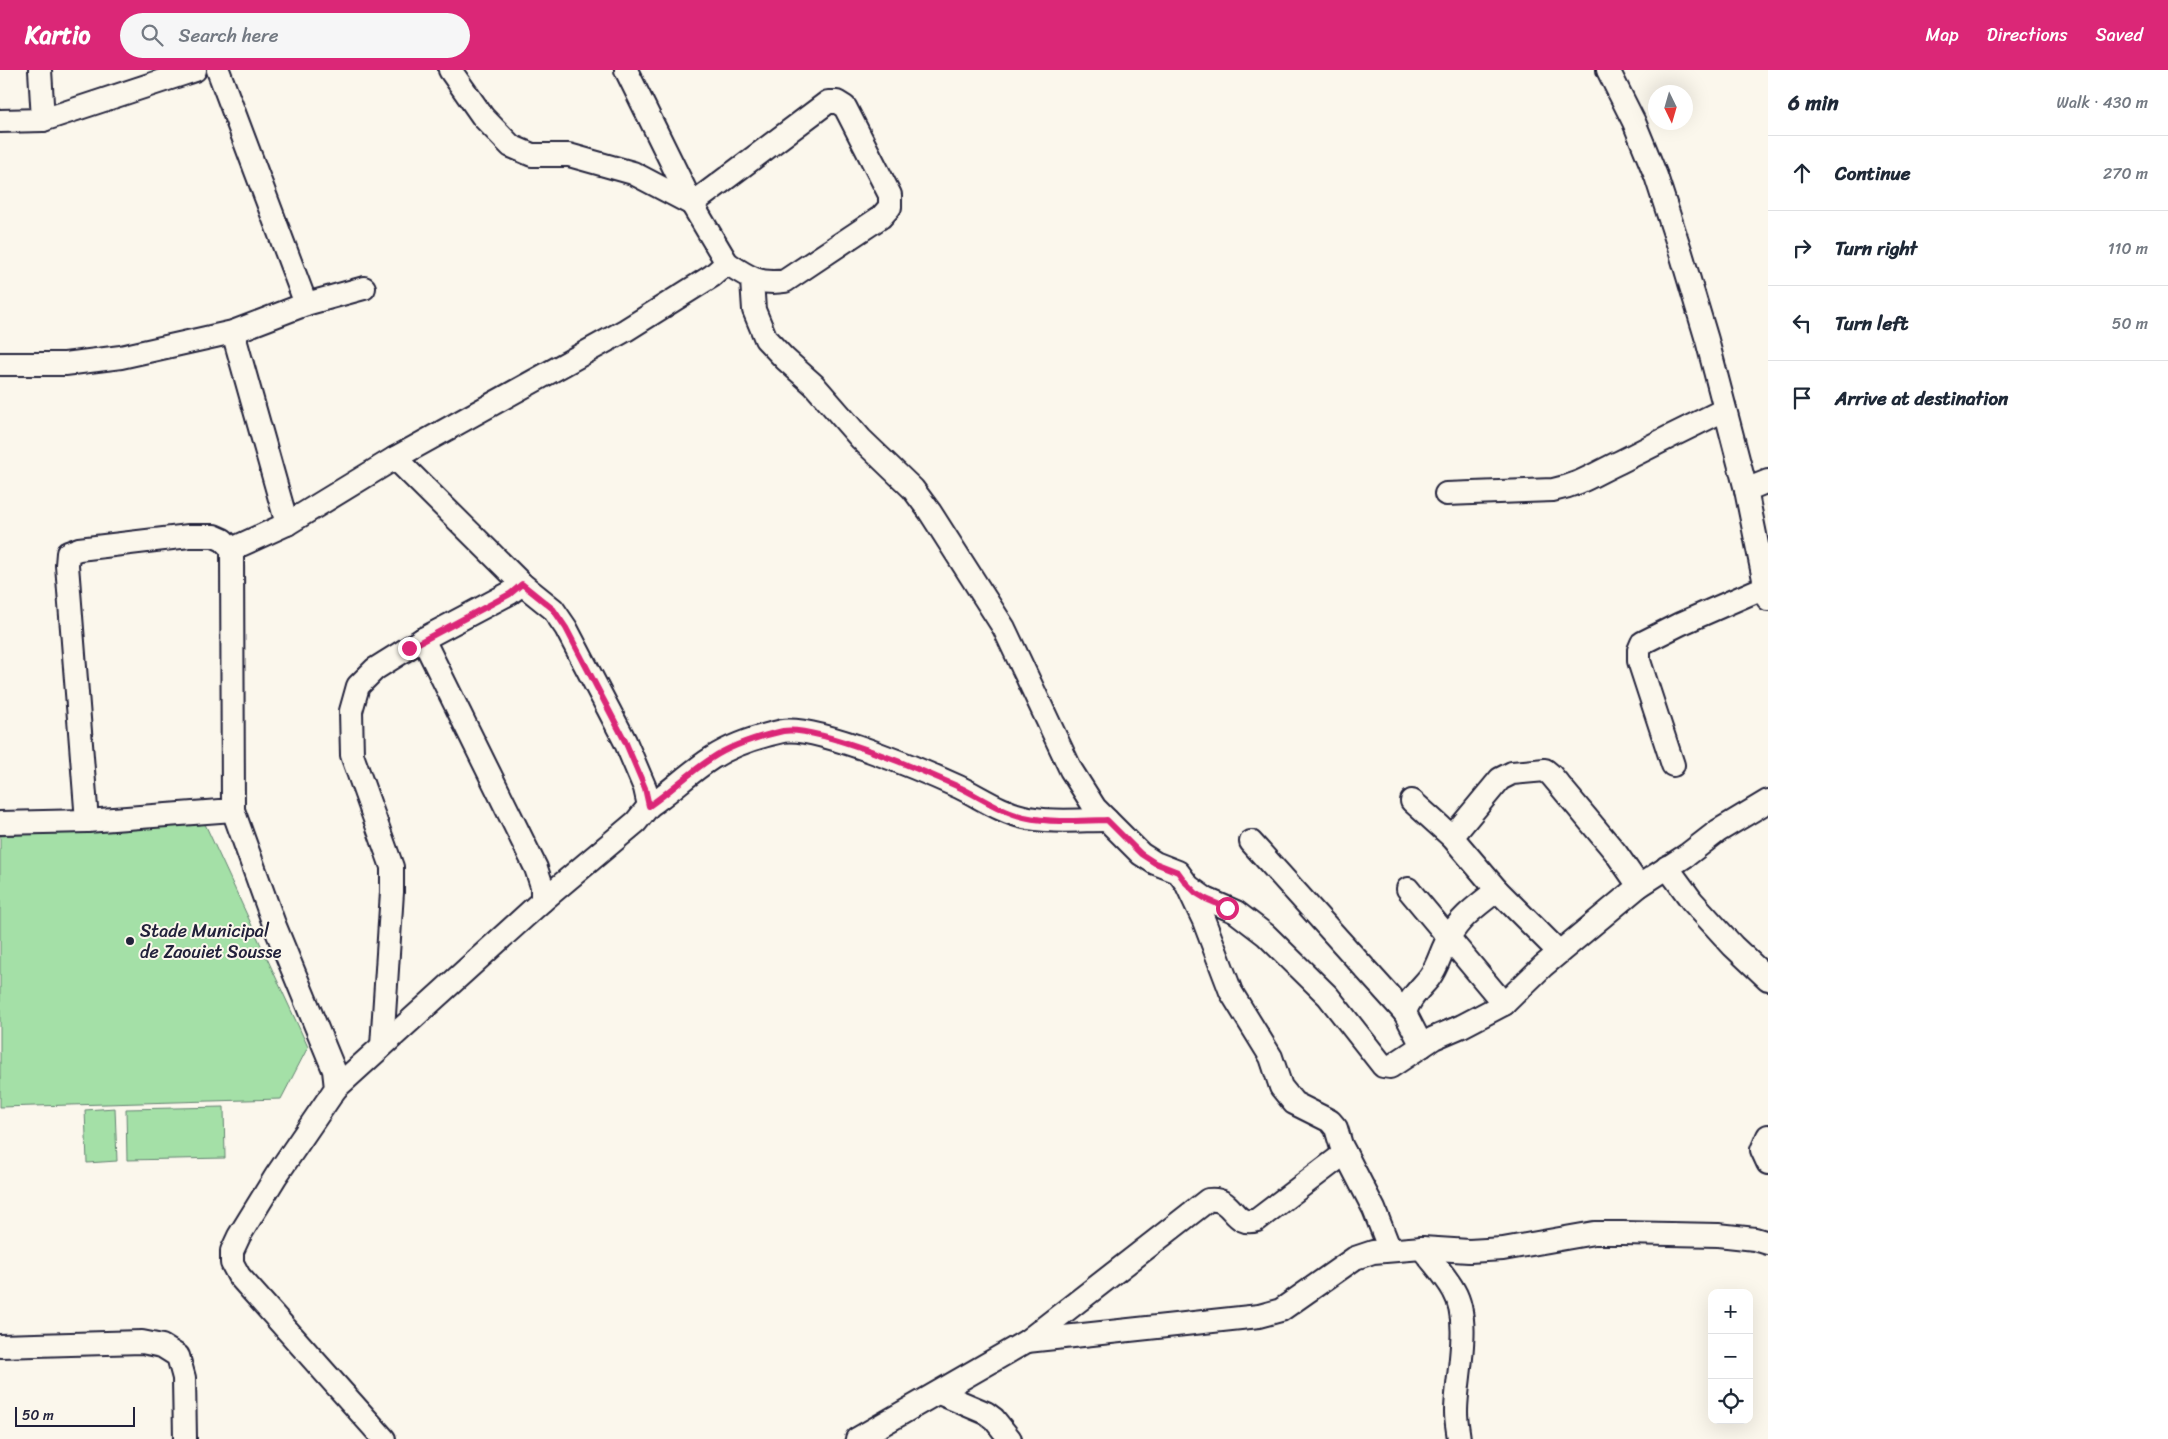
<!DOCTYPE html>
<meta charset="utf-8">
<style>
:root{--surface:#fff;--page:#f6f6f7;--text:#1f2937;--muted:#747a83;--line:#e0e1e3;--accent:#db2777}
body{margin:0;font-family:Sriracha,sans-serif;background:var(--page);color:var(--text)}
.controls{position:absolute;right:15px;bottom:15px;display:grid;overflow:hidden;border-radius:10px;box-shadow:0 5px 20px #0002}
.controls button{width:45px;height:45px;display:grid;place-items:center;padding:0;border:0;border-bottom:1px solid var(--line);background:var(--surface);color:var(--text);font:25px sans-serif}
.compass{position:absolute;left:1648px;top:15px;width:45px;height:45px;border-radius:50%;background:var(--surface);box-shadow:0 5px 20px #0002;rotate:175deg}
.scale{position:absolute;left:15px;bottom:12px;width:120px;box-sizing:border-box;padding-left:5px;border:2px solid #22223b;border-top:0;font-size:14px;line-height:18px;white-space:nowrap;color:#22223b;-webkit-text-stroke:4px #fbf7ec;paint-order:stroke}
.stop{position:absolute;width:15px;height:15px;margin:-11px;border:4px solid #db2777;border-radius:50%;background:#fff}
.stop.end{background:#db2777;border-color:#fff;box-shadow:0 1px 5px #0008}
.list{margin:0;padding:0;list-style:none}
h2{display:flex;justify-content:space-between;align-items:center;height:65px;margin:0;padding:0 20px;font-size:21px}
h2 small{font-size:16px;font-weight:400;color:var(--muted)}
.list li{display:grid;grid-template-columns:32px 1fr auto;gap:15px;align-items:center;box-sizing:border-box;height:75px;padding:0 20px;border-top:1px solid var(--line)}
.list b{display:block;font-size:19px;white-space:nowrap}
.list em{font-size:16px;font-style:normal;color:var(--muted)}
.icon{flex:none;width:28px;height:28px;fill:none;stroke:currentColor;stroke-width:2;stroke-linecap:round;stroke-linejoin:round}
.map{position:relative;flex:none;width:1768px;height:1369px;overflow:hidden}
header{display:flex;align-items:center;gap:30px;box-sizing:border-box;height:70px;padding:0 25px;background:var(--accent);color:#fff}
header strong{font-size:24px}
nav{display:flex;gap:28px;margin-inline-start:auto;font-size:18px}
.search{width:350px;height:45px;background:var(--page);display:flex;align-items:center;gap:12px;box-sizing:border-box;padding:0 18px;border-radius:28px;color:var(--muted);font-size:19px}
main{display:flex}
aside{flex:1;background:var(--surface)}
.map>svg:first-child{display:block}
.green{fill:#a4e0a7;stroke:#638171}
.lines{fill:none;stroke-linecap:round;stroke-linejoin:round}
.minor-casing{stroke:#22223b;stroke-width:26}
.minor{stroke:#fbf7ec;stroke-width:22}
.route{stroke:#db2777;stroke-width:6}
.poi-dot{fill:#22223b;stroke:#fbf7ec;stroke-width:2}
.labels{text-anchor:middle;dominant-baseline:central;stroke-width:4;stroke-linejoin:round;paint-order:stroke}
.poi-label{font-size:18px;fill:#22223b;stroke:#fbf7ec;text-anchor:start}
</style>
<header>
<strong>Kartio</strong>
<div class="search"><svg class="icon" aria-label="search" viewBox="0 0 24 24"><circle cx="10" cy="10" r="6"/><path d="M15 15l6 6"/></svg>Search here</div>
<nav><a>Map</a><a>Directions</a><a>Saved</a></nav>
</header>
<main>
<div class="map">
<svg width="1768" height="1369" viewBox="0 0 1768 1369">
<rect width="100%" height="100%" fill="#fbf7ec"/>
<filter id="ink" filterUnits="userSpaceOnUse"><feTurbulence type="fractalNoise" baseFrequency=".02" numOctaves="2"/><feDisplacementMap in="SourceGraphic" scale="10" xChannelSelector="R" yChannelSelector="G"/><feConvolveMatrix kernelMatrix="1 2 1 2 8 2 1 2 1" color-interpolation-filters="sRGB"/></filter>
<g filter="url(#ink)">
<g class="green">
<path d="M 205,754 L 308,977 L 281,1029 L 0,1037 L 0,766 Z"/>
<path d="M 224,1037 L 225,1088 L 127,1090 L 126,1039 Z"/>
<path d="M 115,1038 L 117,1091 L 87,1093 L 85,1040 Z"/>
</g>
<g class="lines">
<g class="minor-casing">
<g id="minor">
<path d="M 40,0 L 43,50"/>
<path d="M 218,0 L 306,234"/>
<path d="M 450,0 L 483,47 L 511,76 L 532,85 L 569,85 L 633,103 L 692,134 L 828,32 L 837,32 L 845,37 L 890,125 L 890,137 L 881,147 L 785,211 C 759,215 748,207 727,193"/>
<path d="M 1608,0 L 1634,52 L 1656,106 L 1681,183 L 1707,270 L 1746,420 L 1768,529"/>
<path d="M 0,51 L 43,50 L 195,0"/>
<path d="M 752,210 L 754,240 L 766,269 L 785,289 L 814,315 L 861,369 L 913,419 L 930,442 L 1004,558 L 1071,700 L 1095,738 L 1141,784 L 1155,793 L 1178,802 L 1186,813 L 1204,851 L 1231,922 L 1271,987 L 1281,1017 L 1294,1033 L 1330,1051 L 1336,1058 L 1341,1075 L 1374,1139 L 1390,1180"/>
<path d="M 233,262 L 287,454"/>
<path d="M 0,294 L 65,294 L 121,287 L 233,262 L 306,234 L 364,218"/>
<path d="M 395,388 L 626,260 L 712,206 L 727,193 L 692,134 L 626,0"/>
<path d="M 1746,420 L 1768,411"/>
<path d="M 1446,424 L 1553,420 C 1580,415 1596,403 1620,392 C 1655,374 1689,357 1724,340"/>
<path d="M 1673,695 L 1639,591 L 1639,580 L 1642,573 L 1680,554 L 1765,517"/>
<path d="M 1412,731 L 1452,767 L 1497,820 L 1559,882"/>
<path d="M 649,736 C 671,721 690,702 712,688 C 732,675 760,666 783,661 C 816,655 926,702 959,717 C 980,727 1001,742 1024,747 C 1050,753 1080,750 1107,750"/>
<path d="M 233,740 L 274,854 L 334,1000 L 336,1018 L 276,1106 L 239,1166 L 232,1181 L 232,1193 L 239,1206 L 384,1369"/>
<path d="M 87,751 L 67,495 L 68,483 L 79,479 L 189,466 L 214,466 L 223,470 L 232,479"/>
<path d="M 0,753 L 87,751 L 233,740 L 232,479 L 287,454 L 395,388 L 522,514 L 553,539 L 566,558 L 625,671 L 645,718 L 649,736 L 636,752 L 542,831"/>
<path d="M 1452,767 L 1500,709 L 1512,703 L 1545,700 L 1551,705 L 1616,783 L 1639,816"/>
<path d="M 1251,772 L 1405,943"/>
<path d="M 1667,797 L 1692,831 L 1733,876 L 1768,909"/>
<path d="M 1188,816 L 1206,829 L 1236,842 L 1266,865 L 1328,926 L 1383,996 L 1390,997 L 1434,968 L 1462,956 L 1504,934 L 1543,896 L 1639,816 L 1687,785 L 1718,761 L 1768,731"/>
<path d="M 1408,819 L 1504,934"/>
<path d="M 382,976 L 392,822 L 392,797 L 352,685 L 351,641 L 358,616 L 375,599 L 423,569 L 510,523 L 522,514"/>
<path d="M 1422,976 L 1405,943 C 1409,928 1420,919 1429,908 C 1439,895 1441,879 1450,866 C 1461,846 1480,834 1497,820"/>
<path d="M 336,1018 L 542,831 L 542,816 L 536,798 L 423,569"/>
<path d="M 1768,1066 L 1762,1080 L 1768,1093"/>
<path d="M 1422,1178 C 1432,1192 1446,1206 1454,1221 C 1472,1252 1456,1308 1456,1342 C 1456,1351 1458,1360 1459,1369"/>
<path d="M 1027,1271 L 1259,1246 L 1281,1240 L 1355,1188 L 1373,1182 L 1422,1178 L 1469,1181 L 1503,1179 L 1594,1163 L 1622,1163 L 1718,1165 L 1755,1169 L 1768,1173"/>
<path d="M 0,1276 L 142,1272 L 162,1276 L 178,1286 L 184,1308 L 185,1369"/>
<path d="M 939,1323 L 986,1343 L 994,1349 L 1010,1369"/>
<path d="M 857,1369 L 1027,1271 L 1208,1130 C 1235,1126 1231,1158 1257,1150 L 1345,1083"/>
</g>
</g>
<use href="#minor" class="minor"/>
</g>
</g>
<g class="lines" filter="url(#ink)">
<path class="route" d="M 409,578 L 510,524 L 522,514 L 553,539 L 566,558 L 625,671 L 645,718 L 649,736 C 671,721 690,702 712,688 C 732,675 761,666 783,661 C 816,655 926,702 959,717 C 980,727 1001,742 1024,747 C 1050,753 1080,751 1107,750 L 1141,784 L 1155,793 L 1178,802 L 1186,813 L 1196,823 L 1206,829 L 1227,838"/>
</g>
<circle class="poi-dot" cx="130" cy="871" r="5"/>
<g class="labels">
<g class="poi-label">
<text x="140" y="861">Stade Municipal<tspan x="140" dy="21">de Zaouiet Sousse</tspan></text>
</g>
</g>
</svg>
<div class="controls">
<button>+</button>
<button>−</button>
<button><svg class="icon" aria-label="locate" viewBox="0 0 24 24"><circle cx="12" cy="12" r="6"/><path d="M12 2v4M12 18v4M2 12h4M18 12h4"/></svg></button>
</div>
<svg class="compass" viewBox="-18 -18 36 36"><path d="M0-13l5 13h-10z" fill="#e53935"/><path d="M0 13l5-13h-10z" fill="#747a83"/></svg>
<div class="scale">50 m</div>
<div class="stop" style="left:1227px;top:838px"></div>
<div class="stop end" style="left:409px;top:578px"></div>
</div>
<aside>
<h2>6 min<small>Walk · 430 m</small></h2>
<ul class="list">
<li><svg class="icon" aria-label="ahead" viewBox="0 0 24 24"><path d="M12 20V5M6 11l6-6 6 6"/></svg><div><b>Continue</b></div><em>270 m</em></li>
<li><svg class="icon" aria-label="right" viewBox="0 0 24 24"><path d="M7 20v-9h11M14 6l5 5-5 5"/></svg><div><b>Turn right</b></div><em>110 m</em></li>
<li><svg class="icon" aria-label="left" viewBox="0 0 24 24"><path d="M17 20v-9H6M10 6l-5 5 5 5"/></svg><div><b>Turn left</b></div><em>50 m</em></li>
<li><svg class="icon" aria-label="arrive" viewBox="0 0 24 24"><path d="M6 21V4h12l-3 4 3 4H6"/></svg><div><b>Arrive at destination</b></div></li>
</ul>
</aside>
</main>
